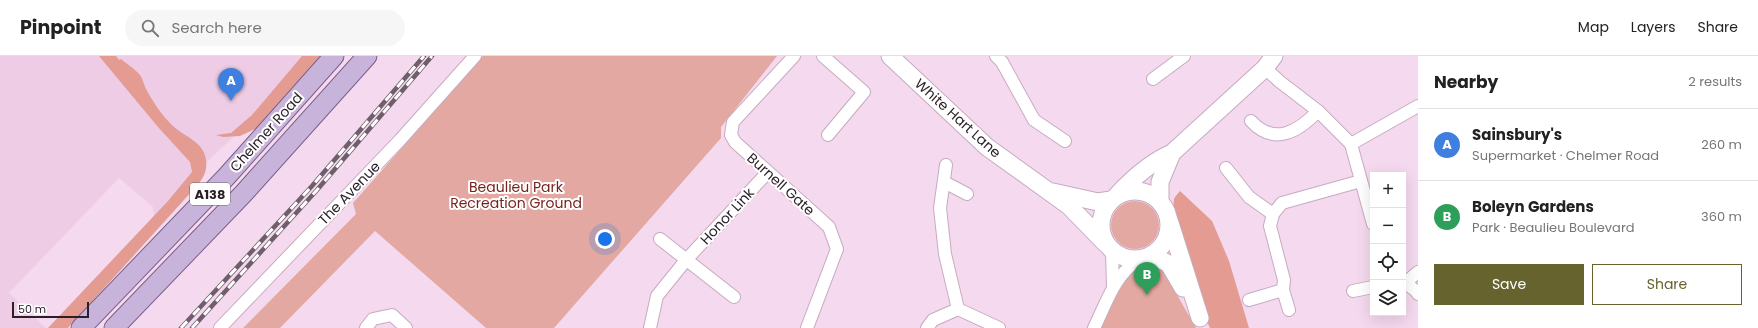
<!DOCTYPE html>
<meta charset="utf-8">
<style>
:root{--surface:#fff;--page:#f6f6f6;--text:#222;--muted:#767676;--line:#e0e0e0;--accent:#66632f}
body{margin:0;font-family:Poppins,sans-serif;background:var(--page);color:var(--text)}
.controls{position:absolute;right:12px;bottom:12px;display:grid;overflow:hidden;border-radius:0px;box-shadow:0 4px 16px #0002}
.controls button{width:36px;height:36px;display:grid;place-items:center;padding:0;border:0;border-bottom:1px solid var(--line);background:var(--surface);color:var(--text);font:20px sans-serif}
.scale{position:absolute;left:12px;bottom:10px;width:77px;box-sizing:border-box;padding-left:4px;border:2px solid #291f27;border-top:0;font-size:11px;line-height:14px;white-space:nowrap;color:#291f27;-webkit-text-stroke:3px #fff;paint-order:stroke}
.you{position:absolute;left:605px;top:183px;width:14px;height:14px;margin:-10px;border:3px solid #fff;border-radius:50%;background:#1a73e8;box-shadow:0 0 0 6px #1a73e833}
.badge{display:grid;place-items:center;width:26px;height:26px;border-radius:50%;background:var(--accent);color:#fff;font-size:13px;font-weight:700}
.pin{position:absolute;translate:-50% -33px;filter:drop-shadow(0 1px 2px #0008)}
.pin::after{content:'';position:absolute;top:21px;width:14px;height:12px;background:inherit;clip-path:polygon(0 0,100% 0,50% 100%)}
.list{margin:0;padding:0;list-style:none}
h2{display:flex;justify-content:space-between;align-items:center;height:52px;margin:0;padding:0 16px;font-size:17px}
h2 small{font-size:13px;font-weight:400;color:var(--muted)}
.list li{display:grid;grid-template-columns:26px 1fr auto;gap:12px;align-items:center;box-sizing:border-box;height:72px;padding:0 16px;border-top:1px solid var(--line)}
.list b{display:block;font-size:15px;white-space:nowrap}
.list p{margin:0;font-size:13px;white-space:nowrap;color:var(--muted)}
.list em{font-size:13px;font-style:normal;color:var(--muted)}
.actions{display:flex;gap:8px;padding:12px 16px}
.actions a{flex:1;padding:9px 0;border:1px solid var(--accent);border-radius:0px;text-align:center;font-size:14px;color:var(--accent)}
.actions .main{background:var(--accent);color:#fff}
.icon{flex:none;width:22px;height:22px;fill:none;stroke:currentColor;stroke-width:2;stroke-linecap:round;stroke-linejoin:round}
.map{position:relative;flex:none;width:1418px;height:272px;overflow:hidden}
header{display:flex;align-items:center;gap:24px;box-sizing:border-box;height:56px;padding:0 20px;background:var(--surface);border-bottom:1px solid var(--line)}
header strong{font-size:19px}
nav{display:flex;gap:22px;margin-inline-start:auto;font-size:14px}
.search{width:280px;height:36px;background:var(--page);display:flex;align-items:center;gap:10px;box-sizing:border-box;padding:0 14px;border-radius:22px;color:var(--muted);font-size:15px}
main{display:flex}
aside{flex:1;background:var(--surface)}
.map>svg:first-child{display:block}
.built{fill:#eecce6}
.green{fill:#e2a8a1}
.forest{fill:#e39b92}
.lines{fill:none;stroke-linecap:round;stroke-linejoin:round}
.street-casing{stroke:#c6abc0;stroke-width:14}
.secondary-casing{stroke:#c6abc0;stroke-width:19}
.primary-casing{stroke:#785f8b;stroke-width:21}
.street{stroke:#fff;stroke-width:12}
.secondary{stroke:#fff;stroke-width:17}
.primary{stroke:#c8b4da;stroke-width:19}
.rail-casing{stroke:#6f5f6b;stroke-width:4.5}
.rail{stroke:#fff;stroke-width:3;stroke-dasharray:9;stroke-linecap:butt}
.labels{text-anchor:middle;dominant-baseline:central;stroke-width:4;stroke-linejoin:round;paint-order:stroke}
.shield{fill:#fff;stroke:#696268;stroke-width:1}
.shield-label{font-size:13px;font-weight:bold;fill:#291f27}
.street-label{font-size:14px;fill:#291f27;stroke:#fff}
.park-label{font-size:14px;fill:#77231f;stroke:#fff}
</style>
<header>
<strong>Pinpoint</strong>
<div class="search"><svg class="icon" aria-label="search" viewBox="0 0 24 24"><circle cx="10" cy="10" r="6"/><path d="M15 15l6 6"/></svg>Search here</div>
<nav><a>Map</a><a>Layers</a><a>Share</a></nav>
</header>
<main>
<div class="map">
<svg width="1418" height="272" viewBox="0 0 1418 272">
<rect width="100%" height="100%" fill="#f5d9ee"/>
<path class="built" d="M 0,0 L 305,0 L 243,72 L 198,114 L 154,160 L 153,151 L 119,122 L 9,237 L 46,272 L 0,272 Z"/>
<g class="green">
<path d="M 483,0 L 777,0 L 721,71 L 721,82 L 554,272 L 486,272 L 375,175 L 280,272 L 243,272 L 356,158 L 353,147 Z"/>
<circle cx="1135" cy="169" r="24"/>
<path d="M 1148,206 L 1157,210 L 1164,216 L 1196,272 L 1099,272 L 1130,214 L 1138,209 Z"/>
</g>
<g class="forest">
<path d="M 99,0 L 116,0 L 119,4 L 121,3 C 127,8 135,13 140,19 C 143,23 144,29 146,33 C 153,46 162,60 173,70 C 185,81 204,86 206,104 C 208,117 201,125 193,134 L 68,272 L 48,272 L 168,145 L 192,116 L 190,106 L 158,71 Z"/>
<path d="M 302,0 L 323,0 L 257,72 L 240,80 L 223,81 L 216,79 L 231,77 L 252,59 Z"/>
<path d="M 1180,135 L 1212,165 L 1229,205 L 1249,272 L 1210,272 C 1201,249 1170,165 1174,143 C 1175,140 1178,138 1180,135 Z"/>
</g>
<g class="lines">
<g class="street-casing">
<g id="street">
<path d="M 794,0 L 733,66 L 731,79 L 735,86 L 829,171 L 837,193 L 807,272"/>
<path d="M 823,0 L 864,36 L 828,79"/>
<path d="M 996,0 L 1002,6 L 1034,64 L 1065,85"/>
<path d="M 1265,12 L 1279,25 L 1318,55 L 1351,88 L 1373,168"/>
<path d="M 1153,23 L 1184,0"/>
<path d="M 1251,65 C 1274,90 1298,76 1318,55"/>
<path d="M 1351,88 L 1418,50"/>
<path d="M 946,109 L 940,152 L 945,198 L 958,253"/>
<path d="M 1226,112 L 1249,141 L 1273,158"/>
<path d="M 944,126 L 967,138"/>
<path d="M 660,183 L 734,241"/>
<path d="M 1112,195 L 1113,231"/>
<path d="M 1403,225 L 1416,235 L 1418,238"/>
<path d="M 1405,227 L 1418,216"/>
<path d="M 1353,235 L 1373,231"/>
<path d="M 1249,244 L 1283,234"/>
<path d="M 1289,254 L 1283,234 L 1284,224 L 1270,170 L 1273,158 L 1282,147 L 1361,125"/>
<path d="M 220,272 L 400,84 L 475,0"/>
<path d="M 366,272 L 373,263 L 392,259 L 406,272"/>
<path d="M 650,272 L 657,240 L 686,204 L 768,116"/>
<path d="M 927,272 L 933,264 L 958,253 L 999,272"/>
<path d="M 1094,272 C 1106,248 1115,217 1140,203"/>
</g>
</g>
<g class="secondary-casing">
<g id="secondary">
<path d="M 890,0 L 987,91 L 1069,150 L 1105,187"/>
<circle cx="1135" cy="169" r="34"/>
<path d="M 1053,136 L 1098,146 L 1111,144"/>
<path d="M 1118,138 C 1134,121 1151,106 1172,97 L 1265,12 L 1274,0"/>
<path d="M 1160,146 L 1160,126 L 1172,97"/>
<path d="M 1170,167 L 1200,262"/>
<path d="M 1151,199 L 1169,208 L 1183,232"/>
</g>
</g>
<g class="primary-casing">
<g id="primary">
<path d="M 81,272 L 227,120 L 334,0"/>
<path d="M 114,272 L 243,138 L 367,0"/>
</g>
</g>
<use href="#street" class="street"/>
<use href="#secondary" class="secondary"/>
<use href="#primary" class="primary"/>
<g class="rail-casing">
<g id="rail">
<path d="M 181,272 L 312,130 L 424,0"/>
<path d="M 192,272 L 317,134 L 432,0"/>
</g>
</g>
<use href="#rail" class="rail"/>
</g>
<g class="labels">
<rect class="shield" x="190" y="127" width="40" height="22" rx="3"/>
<g class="shield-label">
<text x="210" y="138">A138</text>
</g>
<g class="street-label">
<text transform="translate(958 62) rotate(42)">White Hart Lane</text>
<text transform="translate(266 76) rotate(-48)">Chelmer Road</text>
<text transform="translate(781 128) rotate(42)">Burnell Gate</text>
<text transform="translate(349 137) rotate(-46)">The Avenue</text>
<text transform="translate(727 160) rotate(-47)">Honor Link</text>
</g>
<g class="park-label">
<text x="516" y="131">Beaulieu Park<tspan x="516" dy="16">Recreation Ground</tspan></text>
</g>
</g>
</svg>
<div class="controls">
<button>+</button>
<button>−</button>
<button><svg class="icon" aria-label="locate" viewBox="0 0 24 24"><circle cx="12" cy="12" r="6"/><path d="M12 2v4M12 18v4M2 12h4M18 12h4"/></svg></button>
<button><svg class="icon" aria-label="layers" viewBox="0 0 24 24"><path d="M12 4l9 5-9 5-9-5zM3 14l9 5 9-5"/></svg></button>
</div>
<div class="scale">50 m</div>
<div class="you"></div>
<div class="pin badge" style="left:231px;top:45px;background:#3f7fe0">A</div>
<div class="pin badge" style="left:1147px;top:239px;background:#2e9e5b">B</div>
</div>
<aside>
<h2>Nearby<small>2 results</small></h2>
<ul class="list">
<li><span class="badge" style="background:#3f7fe0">A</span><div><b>Sainsbury's</b><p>Supermarket · Chelmer Road</p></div><em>260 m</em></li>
<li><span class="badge" style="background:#2e9e5b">B</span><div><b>Boleyn Gardens</b><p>Park · Beaulieu Boulevard</p></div><em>360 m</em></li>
</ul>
<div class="actions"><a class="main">Save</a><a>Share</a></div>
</aside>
</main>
